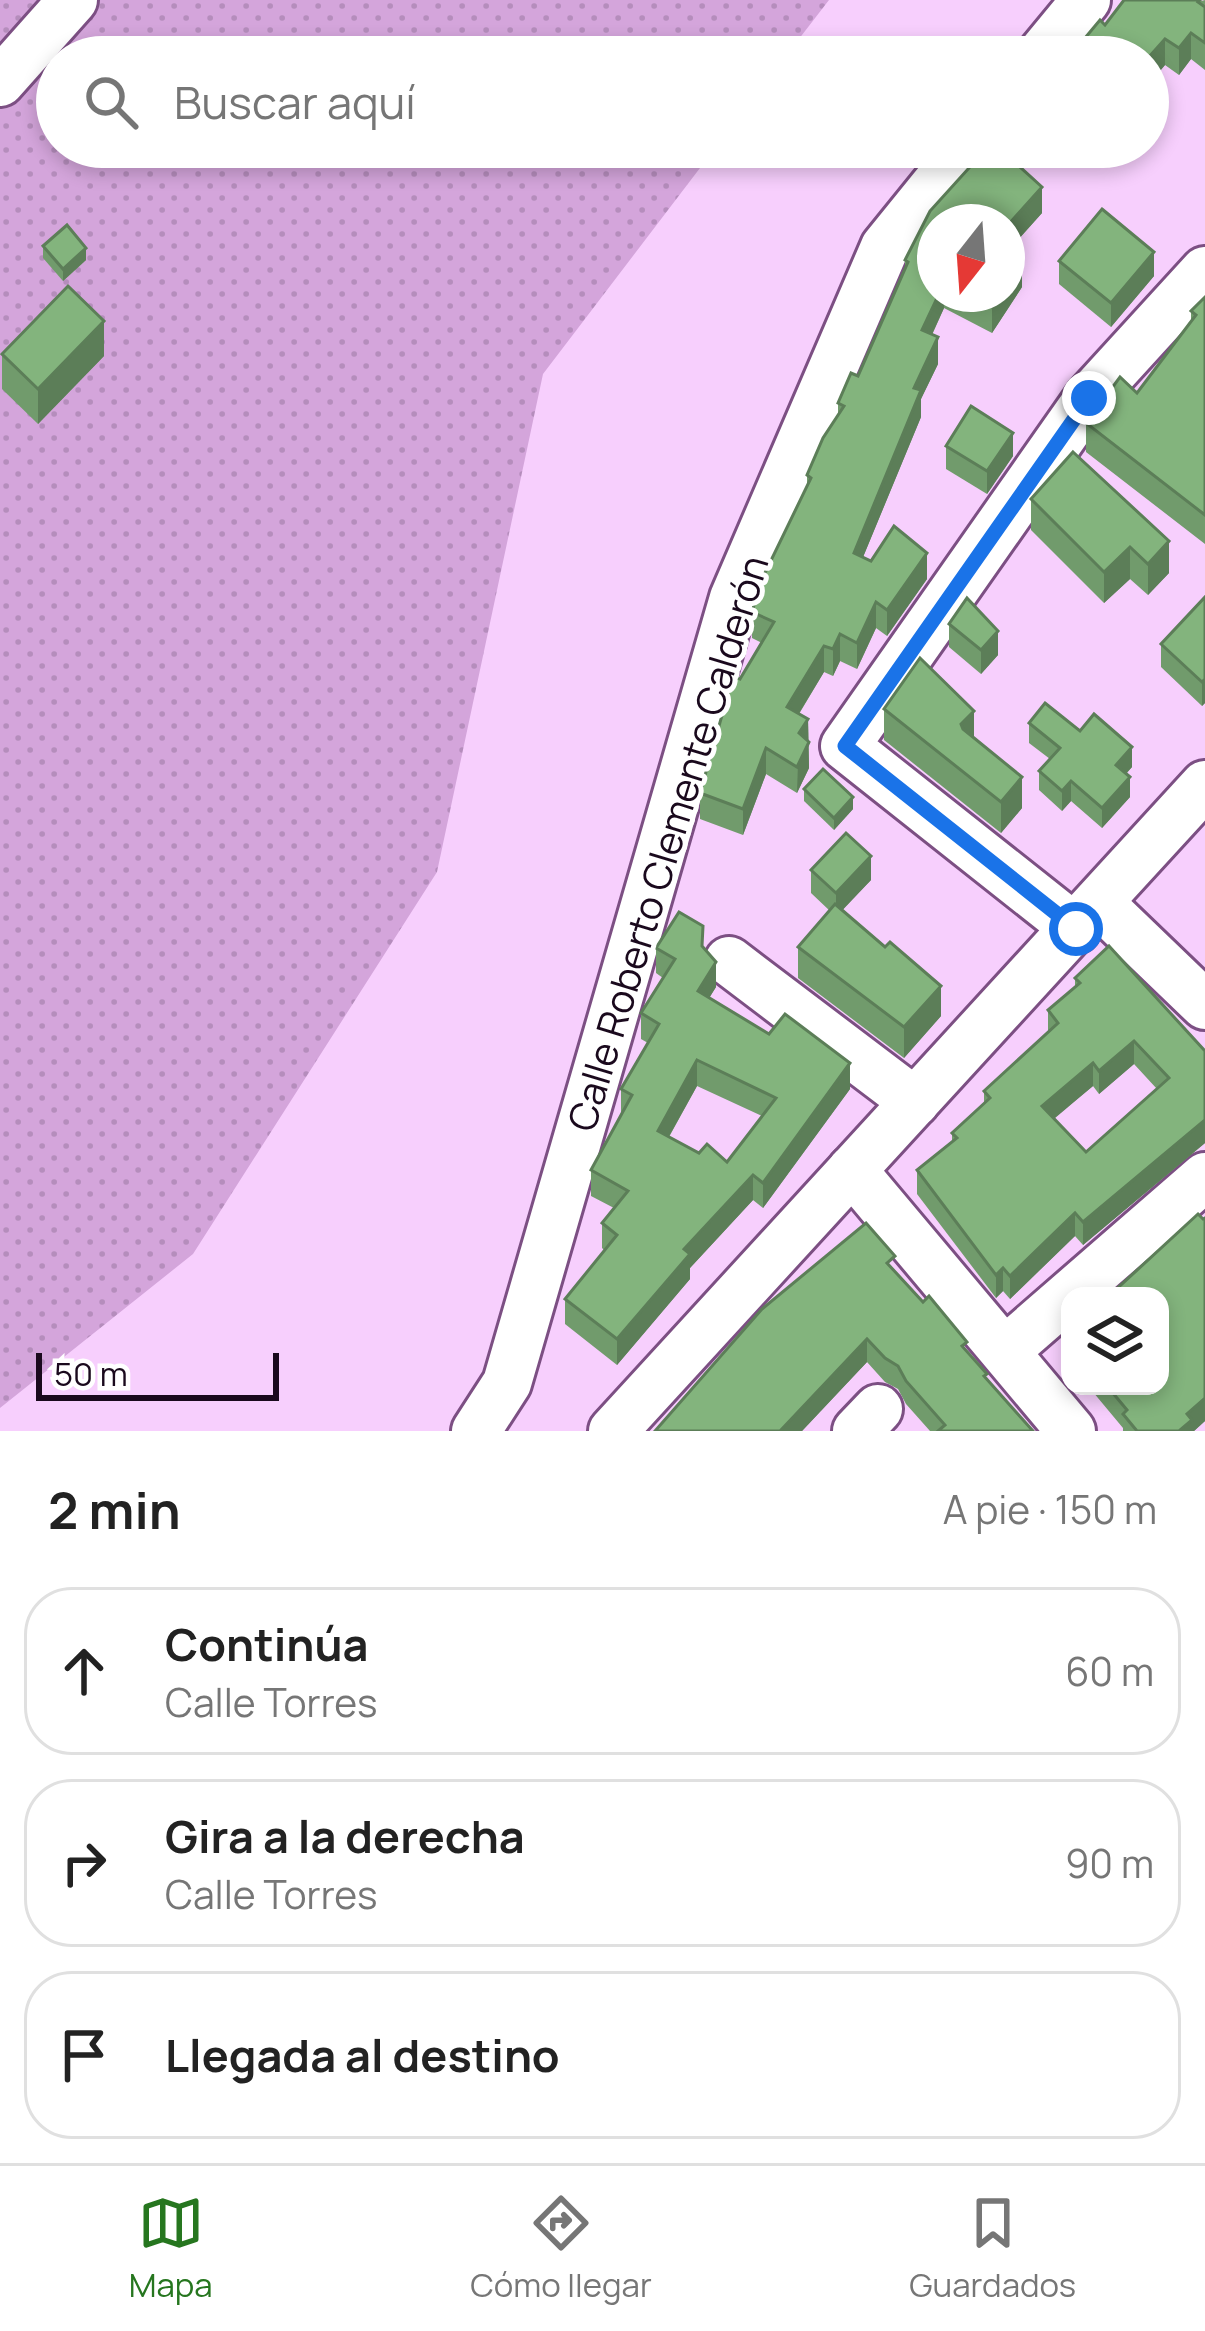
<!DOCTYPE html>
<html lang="es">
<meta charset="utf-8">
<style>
:root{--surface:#fff;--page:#f2f2f2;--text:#222;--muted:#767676;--line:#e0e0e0;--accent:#26761f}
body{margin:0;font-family:Manrope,sans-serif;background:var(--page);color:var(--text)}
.controls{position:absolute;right:36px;bottom:36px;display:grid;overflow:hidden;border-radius:24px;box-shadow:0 6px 18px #0003}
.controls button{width:108px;height:108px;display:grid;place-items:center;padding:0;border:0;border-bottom:3px solid var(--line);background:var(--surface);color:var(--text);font:60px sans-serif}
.compass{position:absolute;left:917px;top:204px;width:108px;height:108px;border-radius:50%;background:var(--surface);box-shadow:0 6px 18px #0003;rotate:197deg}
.scale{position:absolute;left:36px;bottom:30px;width:243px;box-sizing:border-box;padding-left:12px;border:6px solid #1a091d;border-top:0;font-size:33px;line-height:42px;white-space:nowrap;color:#1a091d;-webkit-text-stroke:9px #fff;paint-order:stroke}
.stop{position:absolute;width:36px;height:36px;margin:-27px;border:9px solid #1a73e8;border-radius:50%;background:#fff}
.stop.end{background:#1a73e8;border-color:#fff;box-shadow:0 3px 12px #0008}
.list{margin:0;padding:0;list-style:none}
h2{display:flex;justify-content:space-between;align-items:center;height:156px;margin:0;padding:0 48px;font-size:51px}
h2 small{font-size:39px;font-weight:400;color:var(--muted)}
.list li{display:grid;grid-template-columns:78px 1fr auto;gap:36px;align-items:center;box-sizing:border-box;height:168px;margin:0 24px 24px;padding:0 24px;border:3px solid var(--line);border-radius:48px}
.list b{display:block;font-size:45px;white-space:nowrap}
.list p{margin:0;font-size:39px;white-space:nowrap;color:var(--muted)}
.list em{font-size:39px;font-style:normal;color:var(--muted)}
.icon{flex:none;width:66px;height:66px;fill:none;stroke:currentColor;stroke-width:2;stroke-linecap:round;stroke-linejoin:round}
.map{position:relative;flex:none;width:1205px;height:1431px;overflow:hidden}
.search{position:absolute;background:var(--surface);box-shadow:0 6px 18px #0003;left:36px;right:36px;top:36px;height:132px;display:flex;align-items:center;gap:30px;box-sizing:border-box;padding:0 42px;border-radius:66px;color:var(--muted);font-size:45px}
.sheet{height:732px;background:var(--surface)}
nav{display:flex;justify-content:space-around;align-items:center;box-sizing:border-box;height:168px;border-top:3px solid var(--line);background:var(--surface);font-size:33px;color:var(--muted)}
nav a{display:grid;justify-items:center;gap:6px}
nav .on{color:var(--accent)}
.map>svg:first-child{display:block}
.grass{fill:url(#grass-dots)}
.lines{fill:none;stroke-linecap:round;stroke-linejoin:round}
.minor-casing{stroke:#7c4f83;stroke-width:54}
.minor{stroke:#fff;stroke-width:48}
.wall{fill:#719b6c;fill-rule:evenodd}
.shaded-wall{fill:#5c7e58}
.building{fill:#83b47d;stroke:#5c7e58;stroke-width:3;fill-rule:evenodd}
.route{stroke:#1a73e8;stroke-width:15}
.labels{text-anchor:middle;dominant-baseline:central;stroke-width:10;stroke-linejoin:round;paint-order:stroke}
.street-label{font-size:39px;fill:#1a091d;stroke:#fff}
</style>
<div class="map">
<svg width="1205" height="1431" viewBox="0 0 1205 1431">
<defs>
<pattern id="grass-dots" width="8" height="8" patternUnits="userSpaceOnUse" patternTransform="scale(3)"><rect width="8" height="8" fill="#d4a5db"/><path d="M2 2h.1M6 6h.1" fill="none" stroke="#b58dbc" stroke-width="1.8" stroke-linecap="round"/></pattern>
</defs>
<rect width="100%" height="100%" fill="#f7cffd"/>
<path class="grass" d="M 0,0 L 829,0 L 785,57 L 57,57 L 57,147 L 716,147 L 543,374 L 437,872 L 193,1254 L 0,1408 Z"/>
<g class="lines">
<g class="minor-casing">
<g id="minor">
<path d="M 1039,57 L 1086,0"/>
<path d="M 0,82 L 73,0"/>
<path d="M 1100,904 L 1205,1005"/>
<path d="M 1076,929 L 845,746 L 1089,398 L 1205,271"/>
<path d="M 729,961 L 915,1102"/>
<path d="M 852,1170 L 1071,1431"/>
<path d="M 1005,1351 L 1205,1177"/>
<path d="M 476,1431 L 507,1383 L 734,598 L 885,247 L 966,147"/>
<path d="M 613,1431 L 1205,785"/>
<path d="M 857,1431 L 878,1409"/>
</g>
</g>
<use href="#minor" class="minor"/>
</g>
<g class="wall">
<path d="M 1205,0 L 1205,70 L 1191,59 L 1179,75 L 1165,65 L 1148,85 L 1148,57 L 1075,50 L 1105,25 Z"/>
<path d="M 988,147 L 998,147 L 1042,187 L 1042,213 L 1007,252 L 1022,260 L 1022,287 L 992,333 L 944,308 L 932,335 L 938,337 L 938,364 L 921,399 L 921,417 L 863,557 L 871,561 L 894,526 L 927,553 L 927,579 L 887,636 L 876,628 L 857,669 L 840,661 L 833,676 L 824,672 L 799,714 L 808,719 L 809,768 L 797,793 L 766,774 L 743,835 L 700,819 L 700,793 L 730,687 L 736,677 L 740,679 L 762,643 L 752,638 L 752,612 L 761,581 L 807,487 L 807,475 L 823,438 L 838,415 L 838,403 L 851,373 L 858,376 L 905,270 L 905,260 L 930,211 ZM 935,222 L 1007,222 L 1007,294 L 935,294 Z"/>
<path d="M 43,246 L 86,260 L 63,281 L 43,258 Z"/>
<path d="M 1059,261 L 1154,276 L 1111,327 L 1059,284 Z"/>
<path d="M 1205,297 L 1205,544 L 1086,452 L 1086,423 L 1137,393 L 1191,321 L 1191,311 Z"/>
<path d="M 2,354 L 104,356 L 38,424 L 2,389 Z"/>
<path d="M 946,446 L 1013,456 L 987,494 L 946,469 Z"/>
<path d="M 1073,452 L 1169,573 L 1148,595 L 1130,579 L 1104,603 L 1031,530 L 1031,499 Z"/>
<path d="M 1205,597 L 1205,703 L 1202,706 L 1161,667 L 1161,644 Z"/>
<path d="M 949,624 L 998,655 L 981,674 L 949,647 Z"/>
<path d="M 884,709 L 974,738 L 1022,808 L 1001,833 L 884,740 Z"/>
<path d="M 1029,723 L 1080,731 L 1132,767 L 1126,774 L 1130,797 L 1102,828 L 1071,801 L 1062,811 L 1039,790 L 1039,771 L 1050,759 L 1029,743 Z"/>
<path d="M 804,789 L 853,809 L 834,830 L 804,801 Z"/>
<path d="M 811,870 L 871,880 L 842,910 L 941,1016 L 904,1058 L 798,978 L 798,947 L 830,911 L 811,893 Z"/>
<path d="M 703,946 L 716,987 L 709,998 L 850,1089 L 763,1208 L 753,1200 L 690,1268 L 690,1279 L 617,1365 L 565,1324 L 565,1299 L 604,1250 L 602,1248 L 602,1223 L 614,1208 L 591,1196 L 591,1170 L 621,1114 L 621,1089 L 648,1043 L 641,1039 L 641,1013 L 663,978 L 656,973 L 656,948 ZM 697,1086 L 762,1116 L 727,1162 L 699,1153 L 669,1137 Z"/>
<path d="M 1075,978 L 1205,1051 L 1205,1143 L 1083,1245 L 1075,1236 L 1010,1299 L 1003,1291 L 996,1298 L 917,1194 L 917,1170 L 952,1142 L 952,1133 L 984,1103 L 984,1091 L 1048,1033 L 1048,1010 L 1075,987 ZM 1134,1064 L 1157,1089 L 1086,1152 L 1054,1118 L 1093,1086 L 1099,1094 Z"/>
<path d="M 1205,1218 L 1205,1421 L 1194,1431 L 1123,1431 L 1123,1428 L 1088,1386 L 1160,1386 Z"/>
<path d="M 895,1272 L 967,1351 L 987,1380 L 1033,1431 L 930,1431 L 906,1404 L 898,1389 L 885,1382 L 867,1362 L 802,1431 L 655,1431 Z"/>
<path d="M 1070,1332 L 1070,1364 L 1066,1359 L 1066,1336 Z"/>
</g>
<g class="shaded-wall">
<path d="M 1191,33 L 1191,59 L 1179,75 L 1179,48 Z"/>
<path d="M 1165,39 L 1165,65 L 1148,85 L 1148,58 Z"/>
<path d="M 1042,187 L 1042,213 L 1007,252 L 1007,226 Z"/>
<path d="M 86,248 L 86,260 L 63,281 L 63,269 Z"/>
<path d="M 1154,252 L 1154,276 L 1111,327 L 1111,303 Z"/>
<path d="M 1022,260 L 1022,287 L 992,333 L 992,307 L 1000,294 L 1007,294 L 1007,283 Z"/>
<path d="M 939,294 L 944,294 L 944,308 L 922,356 L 922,330 Z"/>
<path d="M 104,321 L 104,356 L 38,424 L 38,389 Z"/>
<path d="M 938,337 L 938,364 L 921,399 L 921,417 L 854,579 L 854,553 L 914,388 Z"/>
<path d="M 1013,433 L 1013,456 L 987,494 L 987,471 Z"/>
<path d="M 1169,541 L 1169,573 L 1148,595 L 1148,564 Z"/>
<path d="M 1130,547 L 1130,579 L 1104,603 L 1104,572 Z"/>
<path d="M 927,553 L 927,579 L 887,636 L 887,610 Z"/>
<path d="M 876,602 L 876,628 L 857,669 L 857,643 Z"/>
<path d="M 998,631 L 998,655 L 981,674 L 981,650 Z"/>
<path d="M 840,634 L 840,661 L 833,676 L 833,649 Z"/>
<path d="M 824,646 L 824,672 L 787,733 L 787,707 Z"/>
<path d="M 1205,679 L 1205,703 L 1202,706 L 1202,682 Z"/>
<path d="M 974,711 L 974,742 L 961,755 L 961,724 Z"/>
<path d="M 808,719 L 809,768 L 797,793 L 799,733 Z"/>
<path d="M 1132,747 L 1132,767 L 1116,784 L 1116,765 Z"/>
<path d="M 766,748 L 766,774 L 743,835 L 743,809 Z"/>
<path d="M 1022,777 L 1022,808 L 1001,833 L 1001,802 Z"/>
<path d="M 1130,777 L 1130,797 L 1102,828 L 1102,808 Z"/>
<path d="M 1071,781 L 1071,801 L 1062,811 L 1062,791 Z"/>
<path d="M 853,797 L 853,809 L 834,830 L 834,818 Z"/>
<path d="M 871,856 L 871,880 L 836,917 L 836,893 Z"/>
<path d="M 716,962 L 716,987 L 698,1016 L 698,991 Z"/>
<path d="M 941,986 L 941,1016 L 904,1058 L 904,1027 Z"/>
<path d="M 1134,1041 L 1134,1064 L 1099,1094 L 1099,1071 Z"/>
<path d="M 697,1060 L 697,1086 L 658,1156 L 658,1131 Z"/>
<path d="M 850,1063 L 850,1089 L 763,1208 L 763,1183 Z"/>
<path d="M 1093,1063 L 1093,1086 L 1042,1129 L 1042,1106 Z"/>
<path d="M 1205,1120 L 1205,1143 L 1083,1245 L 1083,1222 Z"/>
<path d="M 753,1175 L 753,1200 L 690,1268 L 690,1279 L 617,1365 L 617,1339 L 684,1249 Z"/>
<path d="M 1075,1213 L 1075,1236 L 1010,1299 L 1010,1276 Z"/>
<path d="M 1003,1268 L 1003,1291 L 996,1298 L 996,1275 Z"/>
<path d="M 867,1339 L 867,1362 L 802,1431 L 780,1431 Z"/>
<path d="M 1205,1398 L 1205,1421 L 1194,1431 L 1179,1431 L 1187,1414 Z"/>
</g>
<g class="building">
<path d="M 1124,0 L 1200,0 L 1198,2 L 1205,7 L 1205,43 L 1191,33 L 1179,48 L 1165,39 L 1148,58 L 1054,57 L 1066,43 L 1075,50 L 1100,20 L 1105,25 Z"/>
<path d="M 988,147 L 998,147 L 1042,187 L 1007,226 L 1007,222 L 935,222 L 935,294 L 939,294 L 922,330 L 938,337 L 914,388 L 921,390 L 854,553 L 871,561 L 894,526 L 927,553 L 887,610 L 876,602 L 857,643 L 840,634 L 833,649 L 824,646 L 787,707 L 808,719 L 799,733 L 809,742 L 797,767 L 766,748 L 743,809 L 700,793 L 730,687 L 736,677 L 740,679 L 774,622 L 752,612 L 761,581 L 811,478 L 807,475 L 823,438 L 844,406 L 838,403 L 851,373 L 858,376 L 908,262 L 905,260 L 930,211 Z"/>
<path d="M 1102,209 L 1154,252 L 1111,303 L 1059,261 Z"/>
<path d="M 67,225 L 86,248 L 63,269 L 43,246 Z"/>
<path d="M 1007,252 L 1022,260 L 1007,283 Z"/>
<path d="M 68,286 L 104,321 L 38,389 L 2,354 Z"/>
<path d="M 968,294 L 1000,294 L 992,307 Z"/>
<path d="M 1205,297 L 1205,515 L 1086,423 L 1120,377 L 1137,393 L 1196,315 L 1191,311 Z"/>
<path d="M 971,406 L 1013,433 L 987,471 L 946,446 Z"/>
<path d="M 1073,452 L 1169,541 L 1148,564 L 1130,547 L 1104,572 L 1031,499 Z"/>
<path d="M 1205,597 L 1205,679 L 1202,682 L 1161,644 Z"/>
<path d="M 967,598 L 998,631 L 981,650 L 949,624 Z"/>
<path d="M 920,658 L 974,711 L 961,724 L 963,729 L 1022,777 L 1001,802 L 884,709 Z"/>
<path d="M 1045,703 L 1080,731 L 1094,714 L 1132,747 L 1116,765 L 1130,777 L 1102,808 L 1071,781 L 1062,791 L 1039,771 L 1060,748 L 1029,723 Z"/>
<path d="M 823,769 L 853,797 L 834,818 L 804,789 Z"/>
<path d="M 846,833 L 871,856 L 836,893 L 811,870 Z"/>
<path d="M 835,904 L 885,947 L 890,942 L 941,986 L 904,1027 L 798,947 Z"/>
<path d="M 679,912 L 703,926 L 702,946 L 716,962 L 698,991 L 769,1034 L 785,1014 L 850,1063 L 763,1183 L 753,1175 L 684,1249 L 690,1254 L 617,1339 L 565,1299 L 617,1235 L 602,1223 L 628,1191 L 591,1170 L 632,1095 L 621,1089 L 659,1024 L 641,1013 L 675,959 L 656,948 ZM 697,1060 L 776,1098 L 727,1162 L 707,1144 L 699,1153 L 658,1131 Z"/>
<path d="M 1109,946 L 1205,1051 L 1205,1120 L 1083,1222 L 1075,1213 L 1010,1276 L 1003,1268 L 996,1275 L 917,1170 L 957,1138 L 952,1133 L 990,1098 L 984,1091 L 1058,1023 L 1048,1010 L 1080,983 L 1075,978 ZM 1134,1041 L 1169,1078 L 1086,1152 L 1042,1106 L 1093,1063 L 1099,1071 Z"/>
<path d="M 1198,1214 L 1203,1219 L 1205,1218 L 1205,1398 L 1187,1414 L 1192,1420 L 1179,1431 L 1137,1431 L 1123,1414 L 1127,1410 L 1107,1386 L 1160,1386 L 1160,1296 L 1109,1296 Z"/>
<path d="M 866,1223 L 895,1256 L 887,1263 L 923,1302 L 929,1296 L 967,1342 L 962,1346 L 987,1374 L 984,1376 L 1033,1431 L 938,1431 L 945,1425 L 906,1381 L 898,1366 L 885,1358 L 867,1339 L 780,1431 L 655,1431 L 762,1309 Z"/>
</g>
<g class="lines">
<path class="route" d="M 1076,929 L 845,746 L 1089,398"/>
</g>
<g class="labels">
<g class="street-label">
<text transform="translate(667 843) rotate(-73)">Calle Roberto Clemente Calderón</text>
</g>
</g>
</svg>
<div class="controls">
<button><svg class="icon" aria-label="layers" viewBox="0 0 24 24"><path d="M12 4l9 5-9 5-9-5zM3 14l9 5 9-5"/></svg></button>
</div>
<svg class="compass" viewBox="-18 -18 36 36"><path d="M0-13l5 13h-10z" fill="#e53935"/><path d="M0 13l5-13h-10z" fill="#767676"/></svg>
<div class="scale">50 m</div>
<div class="stop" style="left:1076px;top:929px"></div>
<div class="stop end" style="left:1089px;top:398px"></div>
<div class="search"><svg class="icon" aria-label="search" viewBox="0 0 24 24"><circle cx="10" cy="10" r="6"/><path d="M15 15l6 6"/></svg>Buscar aquí</div>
</div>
<section class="sheet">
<h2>2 min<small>A pie · 150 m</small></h2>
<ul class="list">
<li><svg class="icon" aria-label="ahead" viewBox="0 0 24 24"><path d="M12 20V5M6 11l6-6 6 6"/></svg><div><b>Continúa</b><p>Calle Torres</p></div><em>60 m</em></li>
<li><svg class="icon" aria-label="right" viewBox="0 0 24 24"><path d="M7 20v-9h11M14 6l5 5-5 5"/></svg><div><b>Gira a la derecha</b><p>Calle Torres</p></div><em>90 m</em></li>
<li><svg class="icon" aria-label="arrive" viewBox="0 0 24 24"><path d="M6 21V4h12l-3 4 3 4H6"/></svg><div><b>Llegada al destino</b></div></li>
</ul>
</section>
<nav>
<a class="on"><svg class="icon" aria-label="map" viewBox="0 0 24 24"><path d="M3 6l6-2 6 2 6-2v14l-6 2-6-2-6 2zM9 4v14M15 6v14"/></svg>Mapa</a>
<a><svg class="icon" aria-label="directions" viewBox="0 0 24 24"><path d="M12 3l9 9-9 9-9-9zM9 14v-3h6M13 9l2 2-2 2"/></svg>Cómo llegar</a>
<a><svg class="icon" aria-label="saved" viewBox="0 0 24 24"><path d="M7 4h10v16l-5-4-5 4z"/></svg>Guardados</a>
</nav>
